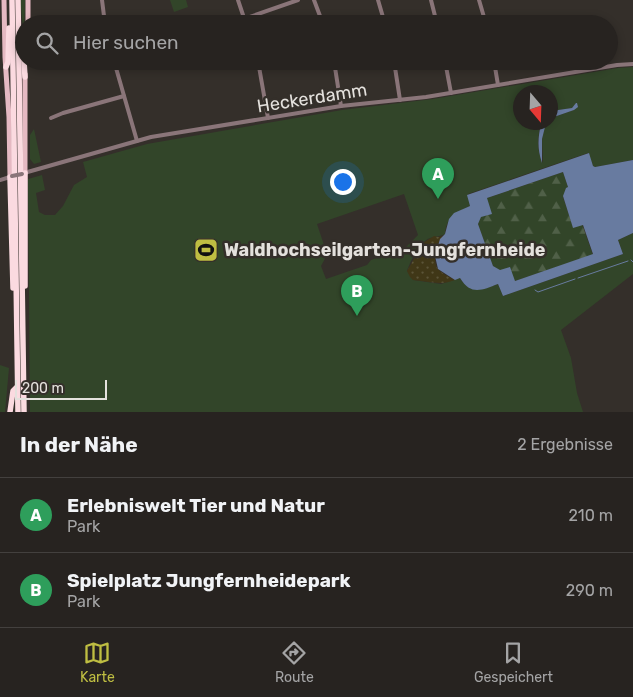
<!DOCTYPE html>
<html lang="de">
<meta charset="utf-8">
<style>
:root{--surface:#272320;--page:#332f2d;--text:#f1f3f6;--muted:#a4a4a5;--line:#43403e;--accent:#bfbe42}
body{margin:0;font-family:Rubik,sans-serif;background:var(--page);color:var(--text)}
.compass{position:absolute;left:513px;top:85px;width:45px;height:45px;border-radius:50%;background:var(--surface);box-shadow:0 2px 8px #0003;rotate:161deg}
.scale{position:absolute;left:15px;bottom:12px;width:92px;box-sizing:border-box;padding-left:5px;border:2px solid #e4e1dd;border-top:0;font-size:14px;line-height:18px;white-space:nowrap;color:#e4e1dd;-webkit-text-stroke:4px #342f2a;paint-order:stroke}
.you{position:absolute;left:342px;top:181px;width:18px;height:18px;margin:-12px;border:4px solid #fff;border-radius:50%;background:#1a73e8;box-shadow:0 0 0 8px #1a73e833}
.badge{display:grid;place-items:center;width:32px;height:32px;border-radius:50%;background:var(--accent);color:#fff;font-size:16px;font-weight:700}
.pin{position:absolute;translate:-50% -41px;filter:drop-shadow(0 1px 2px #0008)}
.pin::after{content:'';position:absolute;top:26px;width:18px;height:15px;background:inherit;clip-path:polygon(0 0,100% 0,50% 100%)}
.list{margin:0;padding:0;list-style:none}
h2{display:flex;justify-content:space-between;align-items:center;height:65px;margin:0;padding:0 20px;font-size:21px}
h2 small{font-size:16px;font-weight:400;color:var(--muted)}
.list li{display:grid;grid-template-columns:32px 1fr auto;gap:15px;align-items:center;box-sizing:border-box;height:75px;padding:0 20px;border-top:1px solid var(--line)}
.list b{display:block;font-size:19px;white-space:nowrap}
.list p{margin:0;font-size:16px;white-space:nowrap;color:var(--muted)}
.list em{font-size:16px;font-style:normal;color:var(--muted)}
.icon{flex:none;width:28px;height:28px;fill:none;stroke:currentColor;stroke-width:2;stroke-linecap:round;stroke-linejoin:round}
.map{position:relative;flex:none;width:633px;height:412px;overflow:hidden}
.search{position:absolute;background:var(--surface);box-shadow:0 2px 8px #0003;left:15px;right:15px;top:15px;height:55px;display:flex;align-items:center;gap:12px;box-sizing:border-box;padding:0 18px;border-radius:28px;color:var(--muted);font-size:19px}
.sheet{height:215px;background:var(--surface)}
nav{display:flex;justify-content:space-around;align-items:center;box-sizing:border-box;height:70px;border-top:1px solid var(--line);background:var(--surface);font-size:14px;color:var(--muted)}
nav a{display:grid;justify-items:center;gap:2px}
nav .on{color:var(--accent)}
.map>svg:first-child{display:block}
.green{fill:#324529;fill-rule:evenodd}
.forest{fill:url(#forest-firs)}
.sand{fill:url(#sand-dots)}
.water{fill:#687ba0;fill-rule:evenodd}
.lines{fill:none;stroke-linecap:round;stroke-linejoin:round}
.stream{stroke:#687ba0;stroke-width:1}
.minor{stroke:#8a7579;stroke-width:4}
.major{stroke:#e5b9c2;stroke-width:5}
.highway{stroke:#fbdae0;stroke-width:5.5}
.minor-bridge{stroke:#8a7579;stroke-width:4}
.labels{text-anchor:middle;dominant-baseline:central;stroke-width:5;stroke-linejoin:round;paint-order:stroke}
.street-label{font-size:18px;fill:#e4e1dd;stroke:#342f2a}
.poi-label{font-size:18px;font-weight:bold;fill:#e4e1dd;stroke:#342f2a;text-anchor:start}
</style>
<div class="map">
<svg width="633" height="412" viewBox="0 0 633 412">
<defs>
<pattern id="forest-firs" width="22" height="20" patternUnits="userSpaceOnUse" patternTransform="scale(1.25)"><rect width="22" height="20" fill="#324529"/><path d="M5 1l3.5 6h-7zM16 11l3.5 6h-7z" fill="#506048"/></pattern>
<pattern id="sand-dots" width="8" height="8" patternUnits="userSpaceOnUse" patternTransform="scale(1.25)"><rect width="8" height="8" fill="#403717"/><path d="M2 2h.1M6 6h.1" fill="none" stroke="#5b5438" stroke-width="1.8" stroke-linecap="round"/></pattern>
</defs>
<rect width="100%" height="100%" fill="#342f2a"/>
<g class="green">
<path d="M 20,0 L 25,0 L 24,36 Z"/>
<path d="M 170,0 L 186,0 L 188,7 L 174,12 Z"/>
<path d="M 633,67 L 633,160 L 595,167 L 593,166 L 588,153 L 468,194 L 470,206 C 456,212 446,218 445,234 C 440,237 435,236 430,238 C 420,241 410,262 407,271 L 413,280 L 441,284 L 460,278 C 470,295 483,289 498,284 L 503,296 L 623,254 L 618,240 L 633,233 L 633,274 L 561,330 L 571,358 L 577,393 L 583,412 L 30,412 L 28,179 L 42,175 L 45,190 L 36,193 L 39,212 L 45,215 L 55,215 L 63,206 L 74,185 L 87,177 L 83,162 L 147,144 L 342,110 L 433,99 L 618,68 ZM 520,92 L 550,92 L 551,111 L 572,108 L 575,105 L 574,110 L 551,118 L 550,122 L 545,124 L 542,139 L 543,163 C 536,149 538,137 541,122 L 520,122 ZM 404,194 L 418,235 L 406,247 L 371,260 L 367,265 L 326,279 L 321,266 L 328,253 L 325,248 L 317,224 Z"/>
<path d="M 34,129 L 41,162 L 34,164 L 30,159 L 30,135 Z"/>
<path d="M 0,365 L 9,368 L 5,412 L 0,412 Z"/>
</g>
<path class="forest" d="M 563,172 L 568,187 L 563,197 L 573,227 L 582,224 L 593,255 L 515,281 L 493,266 L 478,224 L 487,198 Z"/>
<path class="sand" d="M 434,236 L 438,237 L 443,236 C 437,242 432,259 437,268 C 441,273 449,277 455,280 C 441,286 428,281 413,280 L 410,277 L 407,271 L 423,243 Z"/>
<g class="water">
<path d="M 576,103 L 577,103 L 578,107 L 574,110 L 551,118 L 551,111 L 572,108 Z"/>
<path d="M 541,123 L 546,123 L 542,139 L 542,163 C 537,148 538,138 541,123 Z"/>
<path d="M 589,153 L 593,166 L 595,167 L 633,160 L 633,233 L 618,240 L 623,254 L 503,296 L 498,284 C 482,290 471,296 460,278 L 455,280 L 438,269 L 435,256 L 440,239 L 445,234 L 449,219 L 454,213 L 470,206 L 467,195 ZM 563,172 L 568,187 L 566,188 L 563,196 L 573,228 L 583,225 L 593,254 L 515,281 L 510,267 L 500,270 L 493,266 L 478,224 L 481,217 L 492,214 L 487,198 Z"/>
</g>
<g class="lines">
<g class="stream">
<path d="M 631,260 L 633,262"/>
<path d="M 578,278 L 628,261"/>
<path d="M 535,290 L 538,292 L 575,279"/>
</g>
<g class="minor">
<path d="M 102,0 L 105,24"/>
<path d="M 238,0 L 246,24"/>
<path d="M 314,0 L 323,24"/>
<path d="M 378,0 L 385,24"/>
<path d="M 431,0 L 437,24"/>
<path d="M 479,0 L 486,24"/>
<path d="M 244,19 L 298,0"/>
<path d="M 78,24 L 104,17"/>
<path d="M 114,61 L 137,141"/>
<path d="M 258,61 L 268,118"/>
<path d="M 334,61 L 341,106"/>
<path d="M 394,61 L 400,100"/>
<path d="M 445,61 L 451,93"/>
<path d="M 494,61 L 498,85"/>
<path d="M 51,118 L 63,113 L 124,96"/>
<path d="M 24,173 L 151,137 L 341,106 L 426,97 L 617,65 L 633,64"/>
<path d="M 0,180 L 10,177"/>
</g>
<g class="major">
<path d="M 4,0 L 5,57 L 9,117 L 10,177"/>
<path d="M 28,0 L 28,24"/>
<path d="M 25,173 L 25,74"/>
</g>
<g class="highway">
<path d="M 12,0 L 18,412"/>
<path d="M 18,0 L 24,412"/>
<path d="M 21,29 L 24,57"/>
<path d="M 24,61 L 25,77"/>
<path d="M 6,67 L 8,62 L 9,28"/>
<path d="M 25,173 L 25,286"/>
<path d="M 10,177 L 13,288"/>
<path d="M 10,412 L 13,391 L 17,387"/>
</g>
<path class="minor-bridge" d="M 12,176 L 22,174"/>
</g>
<defs>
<g id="stadium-square" transform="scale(1.25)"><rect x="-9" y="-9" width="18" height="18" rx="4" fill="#bfbe42" stroke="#342f2a"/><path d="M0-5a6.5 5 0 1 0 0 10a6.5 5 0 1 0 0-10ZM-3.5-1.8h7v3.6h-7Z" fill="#111"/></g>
</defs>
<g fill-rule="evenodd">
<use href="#stadium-square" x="206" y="250"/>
</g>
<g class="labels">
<g class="street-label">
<text transform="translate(312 98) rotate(-9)">Heckerdamm</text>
</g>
<g class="poi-label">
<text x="224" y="250">Waldhochseilgarten-Jungfernheide</text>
</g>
</g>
</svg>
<svg class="compass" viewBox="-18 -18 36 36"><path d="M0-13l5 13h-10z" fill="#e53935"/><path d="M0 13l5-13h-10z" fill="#a4a4a5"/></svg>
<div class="scale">200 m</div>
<div class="you"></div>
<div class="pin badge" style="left:438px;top:199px;background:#2e9e5b">A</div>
<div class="pin badge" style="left:357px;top:316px;background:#2e9e5b">B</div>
<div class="search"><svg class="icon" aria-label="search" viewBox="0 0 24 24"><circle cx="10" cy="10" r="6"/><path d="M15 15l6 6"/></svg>Hier suchen</div>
</div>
<section class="sheet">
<h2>In der Nähe<small>2 Ergebnisse</small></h2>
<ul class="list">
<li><span class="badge" style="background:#2e9e5b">A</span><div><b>Erlebniswelt Tier und Natur</b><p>Park</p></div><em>210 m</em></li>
<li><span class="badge" style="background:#2e9e5b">B</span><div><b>Spielplatz Jungfernheidepark</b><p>Park</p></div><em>290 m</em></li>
</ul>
</section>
<nav>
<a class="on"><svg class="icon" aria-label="map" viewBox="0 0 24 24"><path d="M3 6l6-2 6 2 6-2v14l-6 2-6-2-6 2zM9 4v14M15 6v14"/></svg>Karte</a>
<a><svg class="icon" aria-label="directions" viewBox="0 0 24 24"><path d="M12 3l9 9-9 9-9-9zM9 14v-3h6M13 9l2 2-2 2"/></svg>Route</a>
<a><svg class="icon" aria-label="saved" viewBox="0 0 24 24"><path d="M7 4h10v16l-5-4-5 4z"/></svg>Gespeichert</a>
</nav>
